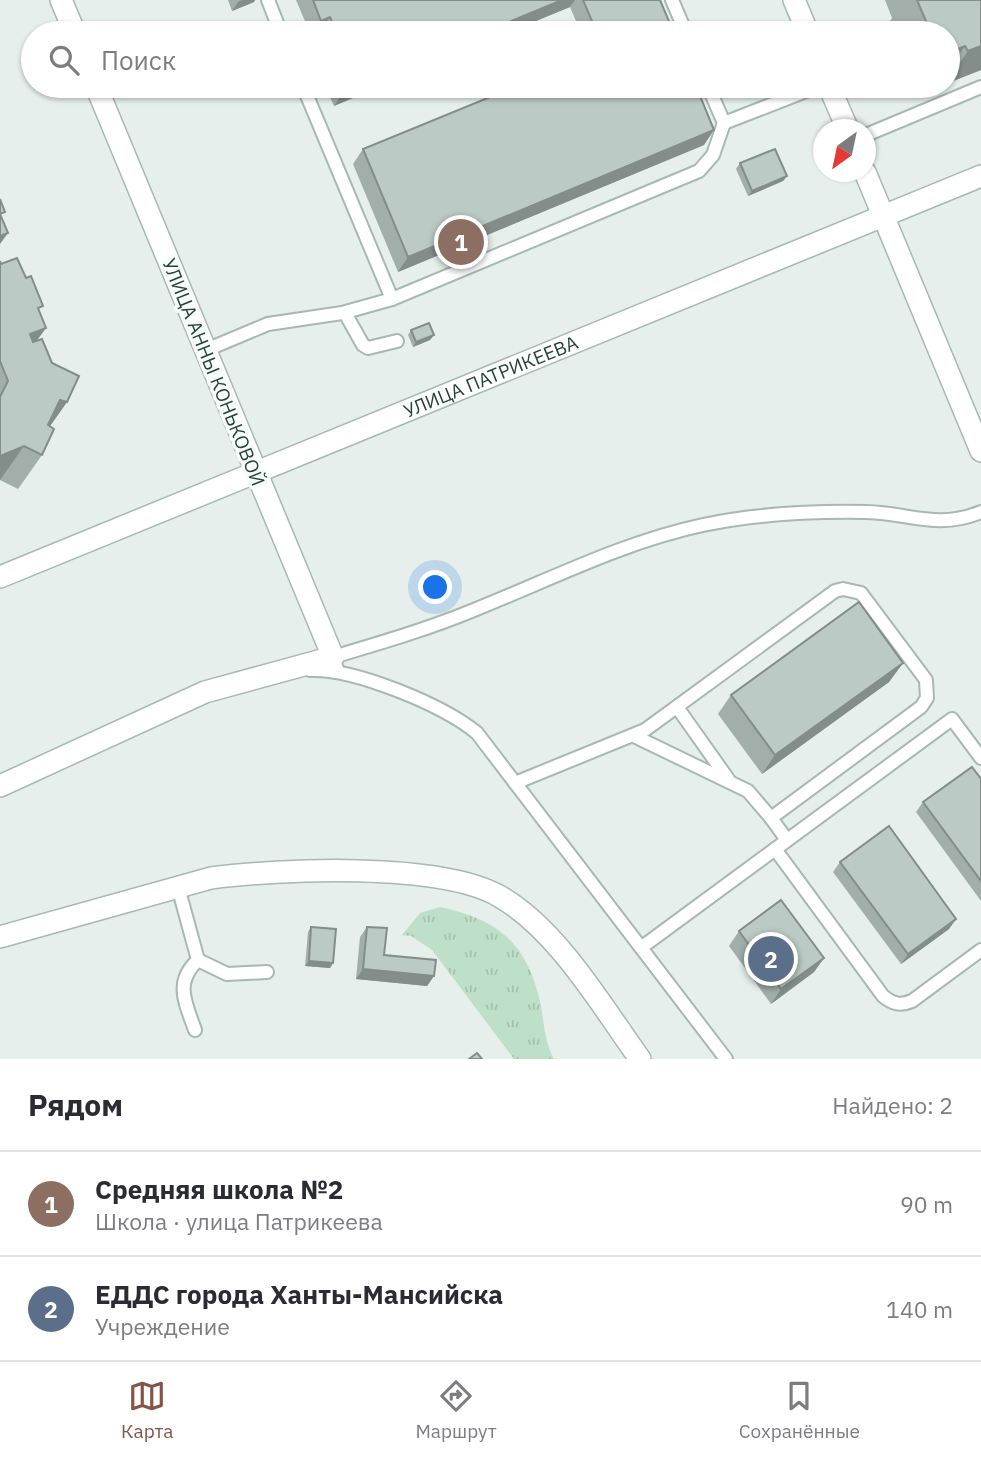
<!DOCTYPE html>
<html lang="ru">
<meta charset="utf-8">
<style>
:root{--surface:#fff;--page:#f7f7f7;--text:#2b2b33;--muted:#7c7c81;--line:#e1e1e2;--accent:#855347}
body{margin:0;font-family:"IBM Plex Sans",sans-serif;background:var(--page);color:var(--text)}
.compass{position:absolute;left:813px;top:119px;width:63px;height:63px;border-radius:50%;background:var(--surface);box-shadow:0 2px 5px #0004;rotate:213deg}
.you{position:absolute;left:436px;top:588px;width:24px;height:24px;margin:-18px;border:5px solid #fff;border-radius:50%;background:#1a73e8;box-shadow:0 0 0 10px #1a73e833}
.badge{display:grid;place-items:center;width:46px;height:46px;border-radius:50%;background:var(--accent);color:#fff;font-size:23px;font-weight:700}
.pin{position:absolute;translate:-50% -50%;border:4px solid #fff;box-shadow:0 2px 7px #0006}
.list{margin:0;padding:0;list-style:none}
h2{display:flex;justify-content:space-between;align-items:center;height:91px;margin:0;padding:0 28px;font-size:30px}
h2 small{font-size:23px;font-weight:400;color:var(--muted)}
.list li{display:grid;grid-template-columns:46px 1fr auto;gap:21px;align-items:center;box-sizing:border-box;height:105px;padding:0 28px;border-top:2px solid var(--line)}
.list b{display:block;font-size:26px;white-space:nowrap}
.list p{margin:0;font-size:23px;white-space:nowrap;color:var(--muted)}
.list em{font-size:23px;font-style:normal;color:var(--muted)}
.icon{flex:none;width:38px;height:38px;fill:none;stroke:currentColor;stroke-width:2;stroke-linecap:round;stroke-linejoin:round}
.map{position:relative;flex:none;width:981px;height:1059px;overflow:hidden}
.search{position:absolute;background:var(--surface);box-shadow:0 2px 5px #0004;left:21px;right:21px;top:21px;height:77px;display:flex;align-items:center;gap:18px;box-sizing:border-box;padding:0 24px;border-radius:38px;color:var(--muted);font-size:26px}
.sheet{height:301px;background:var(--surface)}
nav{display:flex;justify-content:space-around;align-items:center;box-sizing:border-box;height:98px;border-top:2px solid var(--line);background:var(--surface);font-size:19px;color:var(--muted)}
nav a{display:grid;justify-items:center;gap:4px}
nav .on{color:var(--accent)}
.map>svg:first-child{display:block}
.grass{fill:url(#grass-tufts)}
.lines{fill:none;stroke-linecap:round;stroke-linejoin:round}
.service-casing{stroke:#a8b8b2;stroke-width:16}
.minor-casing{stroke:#a8b8b2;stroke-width:24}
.service{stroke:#fff;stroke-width:12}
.minor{stroke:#fff;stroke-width:21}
.wall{fill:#a1aea9}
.shaded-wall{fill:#838d89}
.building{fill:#bbcac4;stroke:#838d89;stroke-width:2}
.labels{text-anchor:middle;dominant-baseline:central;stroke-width:7;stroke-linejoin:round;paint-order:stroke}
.street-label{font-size:19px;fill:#24423a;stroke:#f7fbf9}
</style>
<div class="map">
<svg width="981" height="1059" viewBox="0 0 981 1059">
<defs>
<pattern id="grass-tufts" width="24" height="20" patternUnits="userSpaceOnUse" patternTransform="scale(1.75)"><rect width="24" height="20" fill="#bfe0c8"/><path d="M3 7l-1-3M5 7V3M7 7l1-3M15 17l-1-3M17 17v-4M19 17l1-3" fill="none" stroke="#a4c1ad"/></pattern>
</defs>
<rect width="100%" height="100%" fill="#e6efeb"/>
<path class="grass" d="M 440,907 C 501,920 528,945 541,1006 C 544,1025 545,1042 554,1059 L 514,1059 L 432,950 L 411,936 L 402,935 L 420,913 Z"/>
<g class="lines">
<g class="service-casing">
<g id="service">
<path d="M 268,0 L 281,33"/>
<path d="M 672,0 L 686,33"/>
<path d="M 303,86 L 392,299"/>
<path d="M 708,86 L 724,123 L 819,86"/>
<path d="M 866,135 L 981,87"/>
<path d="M 345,313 L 363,345 L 368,348 L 397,341"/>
<path d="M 206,350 L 268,324 L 342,313 L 392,299 L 699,171 L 713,155 L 724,123"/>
<path d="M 310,670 C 354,668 443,705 477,733 L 726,1059"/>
<path d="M 338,672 L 333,657 C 380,643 428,629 474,610 C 549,580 623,542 703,525 C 755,514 814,511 867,512 C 909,513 938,530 981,512"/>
<path d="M 677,707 L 728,779"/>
<path d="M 634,736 L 748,791 L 771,818"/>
<path d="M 515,783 L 645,730 L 835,591 L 843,589 L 861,593 L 926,680 L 927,698 L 921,707 L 771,818 L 787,840"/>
<path d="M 775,849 L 883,996 C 893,1004 900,1006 912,1001 L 981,950"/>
<path d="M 178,887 L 198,960 C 174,982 185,1002 195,1030"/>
<path d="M 642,947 L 952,719 L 981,758"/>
<path d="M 198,960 L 227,974 L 267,972"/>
</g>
</g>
<g class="minor-casing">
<g id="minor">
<path d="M 61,0 L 75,33"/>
<path d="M 794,0 L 808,33"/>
<path d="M 829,86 L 848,130"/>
<path d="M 865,172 L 981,451"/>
<path id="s1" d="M 0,577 L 981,176"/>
<path d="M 0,786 L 205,692 L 333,657 L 96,86"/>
<path d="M 0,937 L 211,878 C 279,869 439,862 499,896 C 557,929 601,1005 640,1059"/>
</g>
</g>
<use href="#service" class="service"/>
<use href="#minor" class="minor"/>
</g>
<g class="wall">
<path d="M 228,0 L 255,0 L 254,2 L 232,11 Z"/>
<path d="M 296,0 L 660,0 L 674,33 L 581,33 L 570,7 L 507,33 L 321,33 L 320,31 L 315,33 L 310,33 Z"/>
<path d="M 885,0 L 981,0 L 981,70 L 948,83 L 948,33 L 893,33 L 889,23 L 892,18 Z"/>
<path d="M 325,86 L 381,86 L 334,106 Z"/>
<path d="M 704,145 L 398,272 L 353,164 L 363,149 Z"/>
<path d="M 740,163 L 787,176 L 783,181 L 748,196 L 736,169 Z"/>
<path d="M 0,261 L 39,312 L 37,341 L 67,402 L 50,426 L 42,455 L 18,489 L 0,480 Z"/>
<path d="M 411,330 L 434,335 L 430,340 L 413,347 L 408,335 Z"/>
<path d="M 903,663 L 889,682 L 762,774 L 718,714 L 731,695 Z"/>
<path d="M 981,779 L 981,901 L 916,812 L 923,802 Z"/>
<path d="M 840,862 L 956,919 L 949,929 L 901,964 L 833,872 Z"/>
<path d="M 311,927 L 333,963 L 330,968 L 305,966 L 308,932 Z"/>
<path d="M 367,927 L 384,955 L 434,976 L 427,986 L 356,979 L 360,937 Z"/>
<path d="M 739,931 L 824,958 L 814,972 L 771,1004 L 729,946 Z"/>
</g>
<g class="shaded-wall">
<path d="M 242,0 L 255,0 L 254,2 L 232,11 L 239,1 Z"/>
<path d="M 562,0 L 575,0 L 570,7 L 507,33 L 482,33 Z"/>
<path d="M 330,17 L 320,31 L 312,33 L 321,21 Z"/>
<path d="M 965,46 L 948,70 L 948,53 Z"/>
<path d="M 981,46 L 981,70 L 948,83 L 948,80 L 968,51 Z"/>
<path d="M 356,86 L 381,86 L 334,106 L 344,91 Z"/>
<path d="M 714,130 L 704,145 L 398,272 L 408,257 Z"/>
<path d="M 787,176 L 783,181 L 748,196 L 752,191 Z"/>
<path d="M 8,233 L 0,244 L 0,236 Z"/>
<path d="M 46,328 L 22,361 L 30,334 Z"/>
<path d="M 434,335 L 430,340 L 413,347 L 416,342 Z"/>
<path d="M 60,400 L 67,402 L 43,436 Z"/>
<path d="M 24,446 L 0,480 L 0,456 Z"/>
<path d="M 903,663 L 889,682 L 762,774 L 775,755 Z"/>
<path d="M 956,919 L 949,929 L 901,964 L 908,954 Z"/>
<path d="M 824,958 L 814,972 L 771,1004 L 781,989 Z"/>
<path d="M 309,961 L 333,963 L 330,968 L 305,966 Z"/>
<path d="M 363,969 L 434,976 L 427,986 L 356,979 Z"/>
</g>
<g class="building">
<path d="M 313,0 L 562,0 L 482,33 L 337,33 L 330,17 L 321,21 Z"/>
<path d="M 583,0 L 660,0 L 674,33 L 597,33 Z"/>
<path d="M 917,0 L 981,0 L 981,46 L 968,51 L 965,46 L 948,53 L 948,33 L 931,33 Z"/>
<path d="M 342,86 L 356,86 L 344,91 Z"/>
<path d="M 517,86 L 696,86 L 714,130 L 408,257 L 363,149 Z"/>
<path d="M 775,149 L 787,176 L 752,191 L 740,163 Z"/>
<path d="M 0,199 L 5,212 L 0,214 Z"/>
<path d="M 0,214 L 8,233 L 0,236 Z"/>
<path d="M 17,258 L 26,278 L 31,276 L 43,306 L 38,308 L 46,328 L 30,334 L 33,342 L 42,339 L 52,363 L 79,376 L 67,402 L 60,400 L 48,425 L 54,429 L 42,455 L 24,446 L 0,456 L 0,397 L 8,381 L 0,361 L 0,261 L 1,264 Z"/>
<path d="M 429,323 L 434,335 L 416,342 L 411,330 Z"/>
<path d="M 859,602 L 903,663 L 775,755 L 731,695 Z"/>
<path d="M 972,767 L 981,779 L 981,881 L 923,802 Z"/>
<path d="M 889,826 L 956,919 L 908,954 L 840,862 Z"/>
<path d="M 781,900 L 824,958 L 781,989 L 739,931 Z"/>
<path d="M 311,927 L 336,929 L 333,963 L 309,961 Z"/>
<path d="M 367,927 L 387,928 L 384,955 L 436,960 L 434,976 L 363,969 Z"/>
<path d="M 477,1053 L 482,1059 L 469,1059 Z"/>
</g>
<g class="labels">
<g class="street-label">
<text transform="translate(214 372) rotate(68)">УЛИЦА АННЫ КОНЬКОВОЙ</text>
<text stroke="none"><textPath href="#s1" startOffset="530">УЛИЦА ПАТРИКЕЕВА</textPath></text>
</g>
</g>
</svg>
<svg class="compass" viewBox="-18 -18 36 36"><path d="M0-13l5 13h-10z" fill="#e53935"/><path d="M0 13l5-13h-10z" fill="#7c7c81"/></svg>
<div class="you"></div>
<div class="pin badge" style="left:461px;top:242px;background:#8d6e63">1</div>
<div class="pin badge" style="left:771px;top:959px;background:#5c6f8a">2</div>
<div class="search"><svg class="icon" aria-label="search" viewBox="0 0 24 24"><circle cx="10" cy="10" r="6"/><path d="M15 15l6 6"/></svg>Поиск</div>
</div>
<section class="sheet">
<h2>Рядом<small>Найдено: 2</small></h2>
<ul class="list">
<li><span class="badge" style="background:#8d6e63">1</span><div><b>Средняя школа №2</b><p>Школа · улица Патрикеева</p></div><em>90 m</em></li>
<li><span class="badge" style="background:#5c6f8a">2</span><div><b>ЕДДС города Ханты-Мансийска</b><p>Учреждение</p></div><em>140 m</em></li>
</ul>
</section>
<nav>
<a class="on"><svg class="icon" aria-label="map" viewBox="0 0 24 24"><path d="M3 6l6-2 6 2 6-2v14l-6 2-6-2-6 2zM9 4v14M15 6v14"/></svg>Карта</a>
<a><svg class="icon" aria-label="directions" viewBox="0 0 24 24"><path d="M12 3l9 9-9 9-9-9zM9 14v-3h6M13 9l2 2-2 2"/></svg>Маршрут</a>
<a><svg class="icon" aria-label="saved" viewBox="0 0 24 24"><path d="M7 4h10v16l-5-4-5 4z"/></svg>Сохранённые</a>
</nav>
